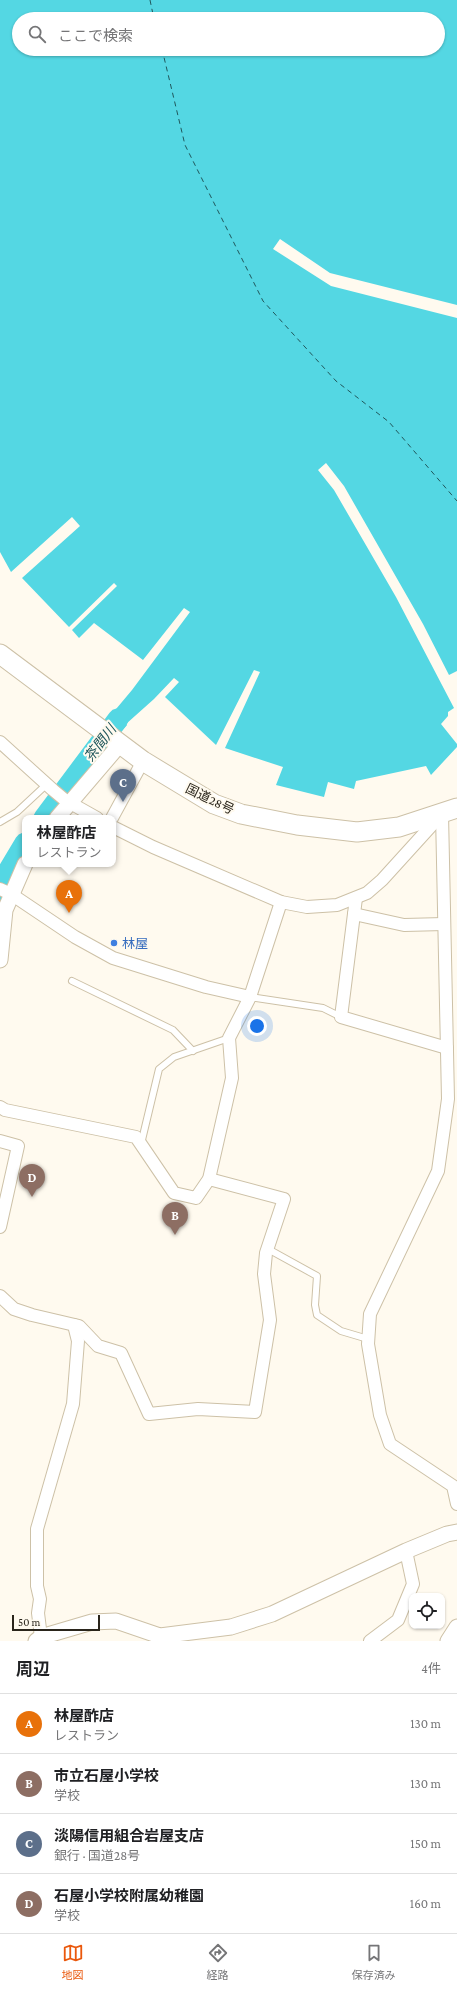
<!DOCTYPE html>
<html lang="ja">
<meta charset="utf-8">
<style>
:root{--surface:#fff;--page:#f6f6f6;--text:#202124;--muted:#757577;--line:#e0e0e0;--accent:#ea580c}
body{margin:0;font-family:"Crimson Pro","Noto Sans JP",serif;background:var(--page);color:var(--text)}
.controls{position:absolute;right:12px;bottom:12px;display:grid;overflow:hidden;border-radius:8px;box-shadow:0 1px 3px #0004}
.controls button{width:36px;height:36px;display:grid;place-items:center;padding:0;border:0;border-bottom:1px solid var(--line);background:var(--surface);color:var(--text);font:20px sans-serif}
.scale{position:absolute;left:12px;bottom:10px;width:88px;box-sizing:border-box;padding-left:4px;border:2px solid #2a251b;border-top:0;font-size:11px;line-height:14px;white-space:nowrap;color:#2a251b;-webkit-text-stroke:3px #fffaef;paint-order:stroke}
.you{position:absolute;left:257px;top:1026px;width:14px;height:14px;margin:-10px;border:3px solid #fff;border-radius:50%;background:#1a73e8;box-shadow:0 0 0 6px #1a73e833}
.badge{display:grid;place-items:center;width:26px;height:26px;border-radius:50%;background:var(--accent);color:#fff;font-size:13px;font-weight:700}
.pin{position:absolute;translate:-50% -33px;filter:drop-shadow(0 1px 2px #0008)}
.pin::after{content:'';position:absolute;top:21px;width:14px;height:12px;background:inherit;clip-path:polygon(0 0,100% 0,50% 100%)}
.popup{position:absolute;left:22px;top:815px;width:94px;height:52px;box-sizing:border-box;display:grid;place-content:center;border-radius:8px;background:var(--surface);filter:drop-shadow(0 1px 3px #0005);font-size:13px;white-space:nowrap;color:var(--muted)}
.popup b{font-size:15px;color:var(--text)}
.popup::after{content:'';position:absolute;left:50%;top:100%;margin-left:-8px;border:8px solid transparent;border-top-color:var(--surface)}
.list{margin:0;padding:0;list-style:none}
h2{display:flex;justify-content:space-between;align-items:center;height:52px;margin:0;padding:0 16px;font-size:17px}
h2 small{font-size:13px;font-weight:400;color:var(--muted)}
.list li{display:grid;grid-template-columns:26px 1fr auto;gap:12px;align-items:center;box-sizing:border-box;height:60px;padding:0 16px;border-top:1px solid var(--line)}
.list b{display:block;font-size:15px;white-space:nowrap}
.list p{margin:0;font-size:13px;white-space:nowrap;color:var(--muted)}
.list em{font-size:13px;font-style:normal;color:var(--muted)}
.icon{flex:none;width:22px;height:22px;fill:none;stroke:currentColor;stroke-width:2;stroke-linecap:round;stroke-linejoin:round}
.map{position:relative;flex:none;width:457px;height:1641px;overflow:hidden}
.search{position:absolute;background:var(--surface);box-shadow:0 1px 3px #0004;left:12px;right:12px;top:12px;height:44px;display:flex;align-items:center;gap:10px;box-sizing:border-box;padding:0 14px;border-radius:22px;color:var(--muted);font-size:15px}
.sheet{height:292px;background:var(--surface)}
nav{display:flex;justify-content:space-around;align-items:center;box-sizing:border-box;height:56px;border-top:1px solid var(--line);background:var(--surface);font-size:11px;color:var(--muted)}
nav a{display:grid;justify-items:center;gap:2px}
nav .on{color:var(--accent)}
.map>svg:first-child{display:block}
.water{fill:#54d7e3;fill-rule:evenodd}
.pier{fill:#fffaef}
.lines{fill:none;stroke-linecap:round;stroke-linejoin:round}
.river{stroke:#54d7e3;stroke-width:21}
.ferry{stroke:#20575c;stroke-width:1;stroke-dasharray:5 4;stroke-linecap:butt}
.service-casing{stroke:#cdc1a7;stroke-width:8}
.minor-casing{stroke:#cdc1a7;stroke-width:14}
.tertiary-casing{stroke:#cdc1a7;stroke-width:17}
.trunk-casing{stroke:#cdc1a7;stroke-width:21}
.service{stroke:#fff;stroke-width:6}
.minor{stroke:#fff;stroke-width:12}
.tertiary{stroke:#fff;stroke-width:15}
.trunk{stroke:#fff;stroke-width:19}
.shop-dot{fill:#3f7fe0;stroke:#fffaef;stroke-width:1.5}
.labels{text-anchor:middle;dominant-baseline:central;stroke-width:4;stroke-linejoin:round;paint-order:stroke}
.street-label{font-size:13px;fill:#2a251b;stroke:#fffaef}
.shop-label{font-size:13px;fill:#366cbe;stroke:#fffaef;text-anchor:start}
.water-label{font-size:14px;font-style:italic;fill:#20575c;stroke:#fffaef}
</style>
<div class="map">
<svg width="457" height="1641" viewBox="0 0 457 1641">
<rect width="100%" height="100%" fill="#fffaef"/>
<path class="water" d="M 0,0 L 457,0 L 457,671 L 449,675 L 423,624 L 344,486 L 326,463 L 318,470 L 334,490 L 396,597 L 454,708 L 448,712 L 448,716 L 441,724 L 457,744 L 457,747 L 431,775 L 426,766 L 356,781 L 354,789 L 328,782 L 324,797 L 276,785 L 283,767 L 225,748 L 260,672 L 254,670 L 216,745 L 165,697 L 179,682 L 174,678 L 154,699 L 126,724 L 127,725 L 121,732 L 106,721 L 132,690 L 190,612 L 184,608 L 143,660 L 94,623 L 79,638 L 72,630 L 117,586 L 114,583 L 69,627 L 22,578 L 80,526 L 72,517 L 11,572 L 0,552 ZM 19,19 L 438,19 L 438,49 L 19,49 Z"/>
<path class="pier" d="M 280,239 L 330,273 L 457,305 L 457,318 L 331,286 L 273,249 Z"/>
<g class="lines">
<g class="river">
<path d="M 44,818 L 118,719"/>
<path d="M 0,891 L 4,878 L 25,843"/>
</g>
<g class="ferry">
<path d="M 150,0 L 154,19"/>
<path d="M 162,49 L 185,145 L 263,301 L 336,381 L 389,422 L 457,501"/>
</g>
<g class="service-casing">
<g id="service">
<path d="M 0,822 L 17,812 L 46,785"/>
<path d="M 72,981 L 173,1030 L 193,1051"/>
<path d="M 250,997 L 323,1008 L 341,1017"/>
<path d="M 141,1144 L 159,1069 L 174,1057 L 229,1038"/>
<path d="M 268,1249 L 317,1276 L 315,1305 L 317,1315 L 341,1331 L 368,1339"/>
</g>
</g>
<g class="minor-casing">
<g id="minor">
<path d="M 0,742 L 53,790 L 65,800 L 97,818"/>
<path d="M 442,814 L 448,1099 L 438,1171 L 370,1314 L 368,1344 L 380,1415 L 390,1444 L 453,1486 L 457,1504"/>
<path d="M 112,818 L 143,761"/>
<path d="M 113,827 L 153,847 L 281,902 L 307,907 L 337,905 L 367,893 L 382,880 L 441,815"/>
<path d="M 0,889 L 11,894 L 75,937 L 113,958 L 206,987 L 250,997"/>
<path d="M 356,898 L 341,1017 L 447,1048"/>
<path d="M 354,914 L 404,925 L 444,924"/>
<path d="M 0,1107 L 5,1110 L 136,1137 L 174,1193 L 196,1198 L 209,1179 L 232,1078 L 229,1038 L 250,997 L 281,902"/>
<path d="M 0,1141 L 18,1146 L 0,1227"/>
<path d="M 0,1296 L 14,1309 L 32,1315 L 79,1326 L 98,1346 L 121,1353 L 149,1414 L 198,1409 L 255,1412 L 270,1320 L 264,1274 L 266,1253 L 284,1199 L 209,1179"/>
<path d="M 41,1637 L 38,1613 L 40,1599 L 37,1586 L 37,1529 L 73,1404 L 78,1341 L 74,1325"/>
<path d="M 370,1641 L 398,1620 L 413,1584 L 406,1551"/>
</g>
</g>
<g class="tertiary-casing">
<g id="tertiary">
<path d="M 57,818 L 121,743"/>
<path d="M 0,960 L 5,910 L 25,864"/>
<path d="M 36,1641 L 41,1637 L 92,1622 L 116,1621 L 160,1636 L 231,1627 L 272,1614 L 406,1551 L 447,1534 L 457,1532"/>
<path d="M 448,1641 L 457,1627"/>
</g>
</g>
<g class="trunk-casing">
<path id="trunk" d="M 0,654 L 143,761 L 214,804 L 241,814 L 297,825 L 357,832 L 399,827 L 457,808"/>
</g>
<use href="#service" class="service"/>
<use href="#minor" class="minor"/>
<use href="#tertiary" class="tertiary"/>
<use href="#trunk" class="trunk"/>
</g>
<circle class="shop-dot" cx="114" cy="943" r="4"/>
<g class="labels">
<g class="street-label">
<text transform="translate(210 799) rotate(26)">国道28号</text>
</g>
<g class="shop-label">
<text x="122" y="943">林屋</text>
</g>
<g class="water-label">
<text transform="translate(100 743) rotate(-53)">茶間川</text>
</g>
</g>
</svg>
<div class="controls">
<button><svg class="icon" aria-label="locate" viewBox="0 0 24 24"><circle cx="12" cy="12" r="6"/><path d="M12 2v4M12 18v4M2 12h4M18 12h4"/></svg></button>
</div>
<div class="scale">50 m</div>
<div class="you"></div>
<div class="pin badge" style="left:69px;top:913px;background:#e8710a">A</div>
<div class="popup"><b>林屋酢店</b>レストラン</div>
<div class="pin badge" style="left:175px;top:1235px;background:#8d6e63">B</div>
<div class="pin badge" style="left:123px;top:802px;background:#5c6f8a">C</div>
<div class="pin badge" style="left:32px;top:1197px;background:#8d6e63">D</div>
<div class="search"><svg class="icon" aria-label="search" viewBox="0 0 24 24"><circle cx="10" cy="10" r="6"/><path d="M15 15l6 6"/></svg>ここで検索</div>
</div>
<section class="sheet">
<h2>周辺<small>4件</small></h2>
<ul class="list">
<li><span class="badge" style="background:#e8710a">A</span><div><b>林屋酢店</b><p>レストラン</p></div><em>130 m</em></li>
<li><span class="badge" style="background:#8d6e63">B</span><div><b>市立石屋小学校</b><p>学校</p></div><em>130 m</em></li>
<li><span class="badge" style="background:#5c6f8a">C</span><div><b>淡陽信用組合岩屋支店</b><p>銀行 · 国道28号</p></div><em>150 m</em></li>
<li><span class="badge" style="background:#8d6e63">D</span><div><b>石屋小学校附属幼稚園</b><p>学校</p></div><em>160 m</em></li>
</ul>
</section>
<nav>
<a class="on"><svg class="icon" aria-label="map" viewBox="0 0 24 24"><path d="M3 6l6-2 6 2 6-2v14l-6 2-6-2-6 2zM9 4v14M15 6v14"/></svg>地図</a>
<a><svg class="icon" aria-label="directions" viewBox="0 0 24 24"><path d="M12 3l9 9-9 9-9-9zM9 14v-3h6M13 9l2 2-2 2"/></svg>経路</a>
<a><svg class="icon" aria-label="saved" viewBox="0 0 24 24"><path d="M7 4h10v16l-5-4-5 4z"/></svg>保存済み</a>
</nav>
